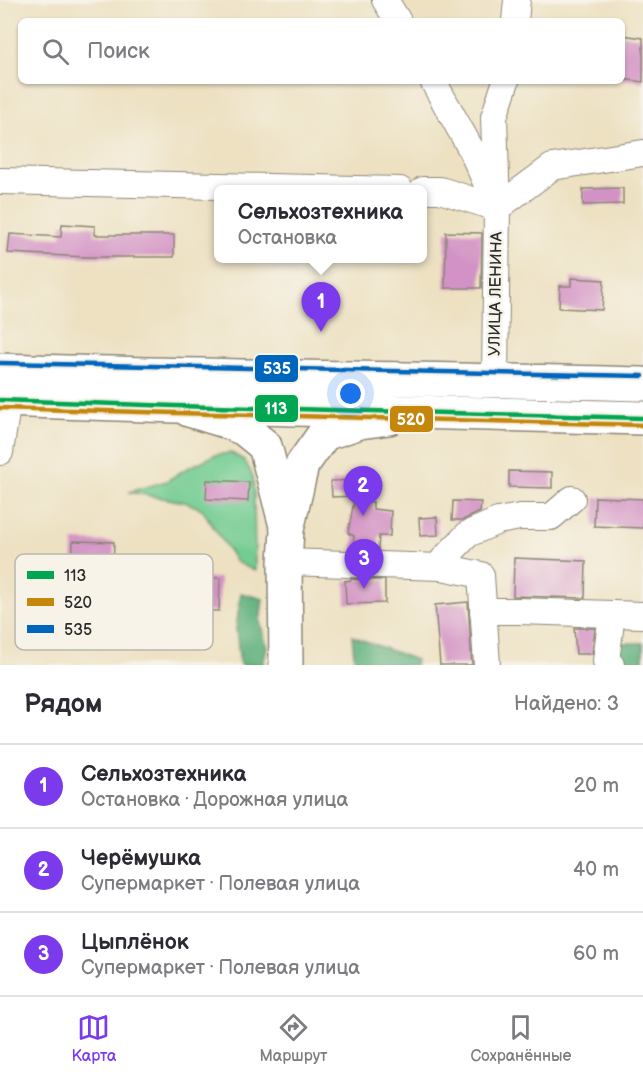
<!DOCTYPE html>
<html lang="ru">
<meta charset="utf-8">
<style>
:root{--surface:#fff;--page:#f2f2f3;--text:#2b2b33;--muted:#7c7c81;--line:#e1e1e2;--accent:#7c3aed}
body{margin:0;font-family:"Balsamiq Sans",sans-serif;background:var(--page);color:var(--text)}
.you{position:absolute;left:351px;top:394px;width:21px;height:21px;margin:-15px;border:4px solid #fff;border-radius:50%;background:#1a73e8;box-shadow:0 0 0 9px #1a73e833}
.badge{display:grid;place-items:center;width:39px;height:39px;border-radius:50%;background:var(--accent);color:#fff;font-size:20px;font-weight:700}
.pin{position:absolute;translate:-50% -50px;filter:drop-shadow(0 2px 3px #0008)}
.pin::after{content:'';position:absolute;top:32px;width:21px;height:18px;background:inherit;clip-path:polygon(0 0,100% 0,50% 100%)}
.popup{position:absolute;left:214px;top:185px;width:213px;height:78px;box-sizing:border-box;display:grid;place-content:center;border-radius:9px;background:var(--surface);filter:drop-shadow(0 2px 4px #0005);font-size:20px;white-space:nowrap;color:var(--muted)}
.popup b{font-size:22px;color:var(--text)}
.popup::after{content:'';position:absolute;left:50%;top:100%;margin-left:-12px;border:12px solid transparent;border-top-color:var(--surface)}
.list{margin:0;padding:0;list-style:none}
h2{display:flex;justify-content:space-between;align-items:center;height:78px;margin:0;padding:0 24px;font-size:26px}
h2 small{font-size:20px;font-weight:400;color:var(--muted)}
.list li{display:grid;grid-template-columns:39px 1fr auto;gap:18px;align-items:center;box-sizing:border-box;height:84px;padding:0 24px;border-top:2px solid var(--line)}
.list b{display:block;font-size:22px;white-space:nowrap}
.list p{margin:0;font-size:20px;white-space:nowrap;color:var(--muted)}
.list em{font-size:20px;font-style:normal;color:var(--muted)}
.icon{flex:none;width:33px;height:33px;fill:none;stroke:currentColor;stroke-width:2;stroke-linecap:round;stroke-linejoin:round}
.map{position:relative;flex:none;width:643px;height:665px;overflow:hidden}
.search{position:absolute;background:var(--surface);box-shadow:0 2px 4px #0004;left:18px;right:18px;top:18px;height:66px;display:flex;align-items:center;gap:15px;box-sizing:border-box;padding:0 21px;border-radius:9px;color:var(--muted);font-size:22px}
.sheet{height:330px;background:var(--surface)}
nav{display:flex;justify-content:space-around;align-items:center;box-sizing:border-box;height:84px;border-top:2px solid var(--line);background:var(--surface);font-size:16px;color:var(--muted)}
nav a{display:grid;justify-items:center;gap:3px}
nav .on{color:var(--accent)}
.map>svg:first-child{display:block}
.green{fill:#73cc92;stroke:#4f7c5e;stroke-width:1.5}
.forest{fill:#5eb07c;stroke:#446e54;stroke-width:1.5}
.building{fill:#d392c5}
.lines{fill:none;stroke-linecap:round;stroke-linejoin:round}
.minor-casing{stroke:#8c8676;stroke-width:28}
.major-casing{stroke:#8c8676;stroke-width:36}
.highway-casing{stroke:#8c8676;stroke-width:36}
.minor{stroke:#fff;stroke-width:26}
.major{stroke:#fff;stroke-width:33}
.highway{stroke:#fff;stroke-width:33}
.bus-1-casing{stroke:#f7f3e8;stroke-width:9}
.bus-2-casing{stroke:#f7f3e8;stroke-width:9}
.bus-3-casing{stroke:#f7f3e8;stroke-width:9}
.bus-1{stroke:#00a651;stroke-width:4.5}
.bus-2{stroke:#c4870b;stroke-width:4.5}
.bus-3{stroke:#0065bd;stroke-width:4.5}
.labels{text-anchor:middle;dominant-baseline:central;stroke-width:5;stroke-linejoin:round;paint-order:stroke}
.street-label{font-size:16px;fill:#2b2b2b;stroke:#f7f3e8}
.key{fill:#f7f3e8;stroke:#bab7af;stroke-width:1.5}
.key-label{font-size:16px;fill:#2b2b2b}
.line-badge{stroke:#f7f3e8;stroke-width:2}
.badge-label{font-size:16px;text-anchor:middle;font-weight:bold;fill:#fff}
</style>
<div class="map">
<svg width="643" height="665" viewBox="0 0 643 665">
<rect width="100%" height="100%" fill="#f7f3e8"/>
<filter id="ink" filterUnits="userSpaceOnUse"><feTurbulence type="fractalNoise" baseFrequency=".0167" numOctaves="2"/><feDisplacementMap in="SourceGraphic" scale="12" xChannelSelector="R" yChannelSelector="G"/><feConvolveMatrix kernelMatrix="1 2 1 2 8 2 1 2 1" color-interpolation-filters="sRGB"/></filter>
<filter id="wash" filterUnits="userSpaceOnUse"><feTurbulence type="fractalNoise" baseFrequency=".008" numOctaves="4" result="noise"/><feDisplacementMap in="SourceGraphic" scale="24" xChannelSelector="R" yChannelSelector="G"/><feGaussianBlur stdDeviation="1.35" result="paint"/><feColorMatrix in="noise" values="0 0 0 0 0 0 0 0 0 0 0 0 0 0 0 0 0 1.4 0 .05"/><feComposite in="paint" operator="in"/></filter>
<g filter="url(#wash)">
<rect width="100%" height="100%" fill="#ede1c2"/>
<path class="green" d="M 231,453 L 244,460 L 252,474 L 254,490 L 255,571 L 236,562 L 202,509 L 185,502 L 129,492 L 167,481 L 184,470 L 215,455 Z"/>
<g class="forest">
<path d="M 241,593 L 263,599 L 260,622 L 267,646 L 263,665 L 240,665 L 236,629 Z"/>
<path d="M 352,636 L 416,660 L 415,665 L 355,665 Z"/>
<rect x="619" y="643" width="24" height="19"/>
</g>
<g id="blocks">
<g class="building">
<path d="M 622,35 L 643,38 L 643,82 L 622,79 Z"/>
<path d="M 623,188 L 623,204 L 583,205 L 583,189 Z"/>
<path d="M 62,224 L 95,226 L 95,235 L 174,235 L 174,257 L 87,257 L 8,253 L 10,234 L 61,237 Z"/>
<path d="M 446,232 L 482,233 L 481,288 L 445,288 Z"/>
<path d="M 571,278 L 604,280 L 602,310 L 559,308 L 560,286 L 571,286 Z"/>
<path d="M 361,469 L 366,469 L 368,502 L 373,502 L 373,509 L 391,511 L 390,536 L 379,536 L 378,550 L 353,549 L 354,536 L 348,533 L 355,496 L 332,497 L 331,481 L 359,480 Z"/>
<path d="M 509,471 L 552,472 L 552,488 L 509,487 Z"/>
<path d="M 207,480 L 249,482 L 248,501 L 206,499 Z"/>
<path d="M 595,497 L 643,499 L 643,528 L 594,526 Z"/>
<path d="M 453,501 L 481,502 L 480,512 L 463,520 L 452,520 Z"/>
<path d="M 437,517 L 438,535 L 420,536 L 419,518 Z"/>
<path d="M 73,541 L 114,542 L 113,571 L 72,569 Z"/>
<path d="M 514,558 L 586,561 L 585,598 L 513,596 Z"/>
<path d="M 154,577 L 220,578 L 219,611 L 201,611 L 200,648 L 177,647 L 177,607 L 154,607 Z"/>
<path d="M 351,579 L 385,580 L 385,603 L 346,604 L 345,581 L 351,580 Z"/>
<path d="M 468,602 L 472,665 L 440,665 L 435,605 Z"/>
<path d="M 574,628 L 595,628 L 592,654 L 576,654 Z"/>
</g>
</g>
</g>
<g filter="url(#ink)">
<use href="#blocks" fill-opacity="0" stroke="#8c8676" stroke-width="1.5"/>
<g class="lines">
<g class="minor-casing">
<g id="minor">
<path d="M 385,0 L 398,21"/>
<path d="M 515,21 L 517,0"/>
<path d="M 433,81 L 472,151 L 492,196"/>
<path d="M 0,181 L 400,190"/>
<path d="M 423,190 L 440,190 L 497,208"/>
<path d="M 497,208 L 552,167 L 643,153"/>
<path d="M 495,380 L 497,208 L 494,117 L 506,81"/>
<path d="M 0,452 L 8,400"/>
<path d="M 285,562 L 442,567 L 481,575 L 487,665"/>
<path d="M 442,567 L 443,560 L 468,534 L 498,521 L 520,517 L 551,517 L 572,499"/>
<path d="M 483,611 L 518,611 L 643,615"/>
<path d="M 611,665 L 606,661 L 612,614"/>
</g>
</g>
<g class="major-casing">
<g id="major">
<path d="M 189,410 L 225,421 L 244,429 L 265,446 L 285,522"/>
<path d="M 286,665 L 285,562 L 287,530 L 302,465 L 324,434 L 360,422 L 389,418"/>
</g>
</g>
<g class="highway-casing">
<g id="highway">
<path d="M 0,370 C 214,377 429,378 643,384"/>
<path d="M 0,400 L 176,406 L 643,418"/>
</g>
</g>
<use href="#minor" class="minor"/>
<use href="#major" class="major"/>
<use href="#highway" class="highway"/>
<g class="bus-1-casing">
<path id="bus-1" d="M 0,400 L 176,406 L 643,418"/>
</g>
<g class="bus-2-casing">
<path id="bus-2" d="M 0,408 L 176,413 L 643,425"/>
</g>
<g class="bus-3-casing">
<path id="bus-3" d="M 0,363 L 643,376"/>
</g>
<use href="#bus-1" class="bus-1"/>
<use href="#bus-2" class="bus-2"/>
<use href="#bus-3" class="bus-3"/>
</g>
</g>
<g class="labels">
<g class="street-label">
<text transform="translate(496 294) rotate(-89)">УЛИЦА ЛЕНИНА</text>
</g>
</g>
<rect x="15" y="554" width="198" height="96" rx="9" class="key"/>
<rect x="27" y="571" width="27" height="8" fill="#00a651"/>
<rect x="27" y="598" width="27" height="8" fill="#c4870b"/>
<rect x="27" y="625" width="27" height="8" fill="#0065bd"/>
<g class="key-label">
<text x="64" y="581">113</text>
<text x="64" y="608">520</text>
<text x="64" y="635">535</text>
</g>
<g class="line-badge">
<rect x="254" y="354" width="45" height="29" rx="6" fill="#0065bd"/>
<rect x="254" y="394" width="45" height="29" rx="6" fill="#00a651"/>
<rect x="389" y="405" width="45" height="28" rx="6" fill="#c4870b"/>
</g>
<g class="badge-label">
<text x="277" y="374">535</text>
<text x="276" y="414">113</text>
<text x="411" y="425">520</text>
</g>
</svg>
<div class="you"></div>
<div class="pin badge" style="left:321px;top:332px">1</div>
<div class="popup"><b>Сельхозтехника</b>Остановка</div>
<div class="pin badge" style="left:363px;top:516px">2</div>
<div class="pin badge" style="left:364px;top:589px">3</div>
<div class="search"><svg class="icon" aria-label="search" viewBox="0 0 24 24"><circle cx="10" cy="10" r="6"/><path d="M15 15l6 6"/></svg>Поиск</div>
</div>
<section class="sheet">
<h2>Рядом<small>Найдено: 3</small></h2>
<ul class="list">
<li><span class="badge">1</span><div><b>Сельхозтехника</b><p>Остановка · Дорожная улица</p></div><em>20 m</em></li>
<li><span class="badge">2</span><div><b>Черёмушка</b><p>Супермаркет · Полевая улица</p></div><em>40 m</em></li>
<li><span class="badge">3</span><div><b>Цыплёнок</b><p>Супермаркет · Полевая улица</p></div><em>60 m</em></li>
</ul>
</section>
<nav>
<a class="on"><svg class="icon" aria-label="map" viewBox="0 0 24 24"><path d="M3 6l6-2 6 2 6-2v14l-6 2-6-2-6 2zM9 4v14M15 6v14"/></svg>Карта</a>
<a><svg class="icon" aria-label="directions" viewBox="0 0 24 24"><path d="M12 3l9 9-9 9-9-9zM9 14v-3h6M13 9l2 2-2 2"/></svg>Маршрут</a>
<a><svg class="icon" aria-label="saved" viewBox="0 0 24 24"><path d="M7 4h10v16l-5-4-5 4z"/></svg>Сохранённые</a>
</nav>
